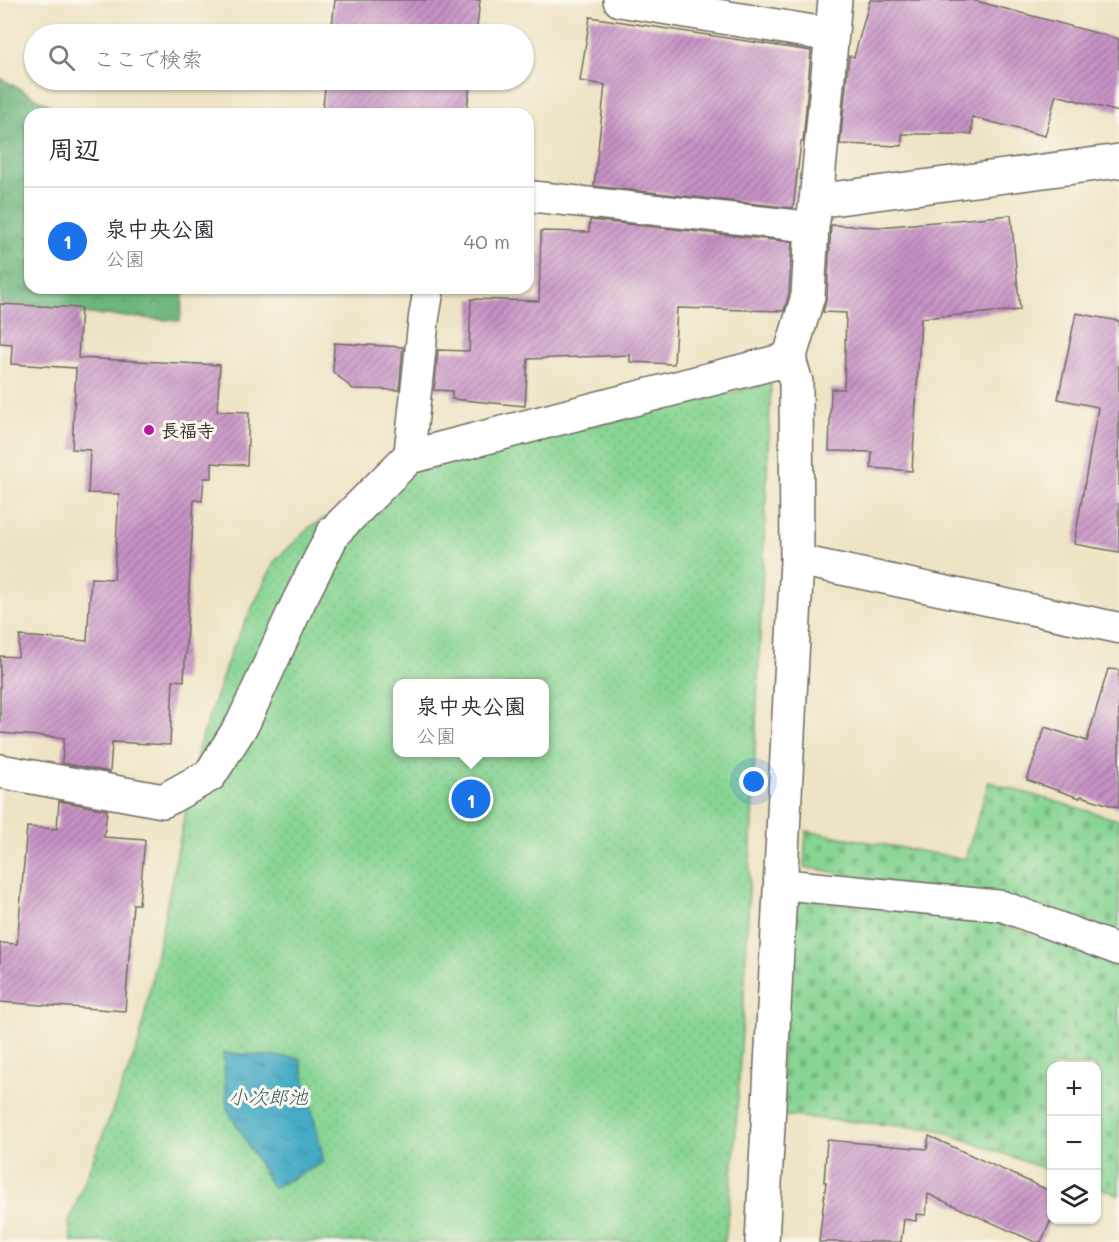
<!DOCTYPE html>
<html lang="ja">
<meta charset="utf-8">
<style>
:root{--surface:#fff;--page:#f2f2f3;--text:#2b2b33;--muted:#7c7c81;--line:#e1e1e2;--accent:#1a73e8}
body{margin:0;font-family:Mali,"Klee One",sans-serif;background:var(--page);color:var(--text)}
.controls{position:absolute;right:18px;bottom:18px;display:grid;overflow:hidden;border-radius:12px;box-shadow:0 2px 4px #0004}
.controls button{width:54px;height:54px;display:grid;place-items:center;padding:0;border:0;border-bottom:2px solid var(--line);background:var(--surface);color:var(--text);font:30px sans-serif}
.you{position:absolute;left:754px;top:782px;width:21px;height:21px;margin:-15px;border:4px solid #fff;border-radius:50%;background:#1a73e8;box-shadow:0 0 0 9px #1a73e833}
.badge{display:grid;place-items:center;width:39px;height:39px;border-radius:50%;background:var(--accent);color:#fff;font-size:20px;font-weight:700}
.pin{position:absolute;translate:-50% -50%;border:3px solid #fff;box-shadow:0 2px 6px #0006}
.popup{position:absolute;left:393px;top:679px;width:156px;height:78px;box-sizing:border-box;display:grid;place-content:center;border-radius:12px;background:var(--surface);filter:drop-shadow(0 2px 4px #0005);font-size:20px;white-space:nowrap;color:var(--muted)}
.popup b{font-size:22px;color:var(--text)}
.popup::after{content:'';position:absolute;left:50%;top:100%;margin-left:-12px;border:12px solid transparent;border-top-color:var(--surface)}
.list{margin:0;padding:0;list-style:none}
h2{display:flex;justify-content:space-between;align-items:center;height:78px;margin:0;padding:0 24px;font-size:26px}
h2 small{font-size:20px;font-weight:400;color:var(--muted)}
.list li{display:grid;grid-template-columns:39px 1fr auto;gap:18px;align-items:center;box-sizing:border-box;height:108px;padding:0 24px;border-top:2px solid var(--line)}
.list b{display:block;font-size:22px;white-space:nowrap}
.list p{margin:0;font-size:20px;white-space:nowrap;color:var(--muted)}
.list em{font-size:20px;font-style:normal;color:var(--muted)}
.icon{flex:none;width:33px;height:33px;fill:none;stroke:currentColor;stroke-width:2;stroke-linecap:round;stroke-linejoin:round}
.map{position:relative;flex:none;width:1119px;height:1242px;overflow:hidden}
.search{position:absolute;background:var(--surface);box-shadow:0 2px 4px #0004;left:24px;top:24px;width:510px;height:66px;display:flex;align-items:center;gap:15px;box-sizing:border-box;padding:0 21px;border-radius:33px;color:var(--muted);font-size:22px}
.panel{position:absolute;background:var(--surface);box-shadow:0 2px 4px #0004;left:24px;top:108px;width:510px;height:186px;border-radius:18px}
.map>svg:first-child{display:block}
.grass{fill:url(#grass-dots);stroke:#59805f;stroke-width:1.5;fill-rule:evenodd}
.forest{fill:url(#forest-crowns);stroke:#4c7054;stroke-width:1.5}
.cemetery{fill:url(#cemetery-stones);stroke:#59805f;stroke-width:1.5}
.water{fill:url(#water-ripples);stroke:#386a78;stroke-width:1.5}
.building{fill:url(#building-hatch)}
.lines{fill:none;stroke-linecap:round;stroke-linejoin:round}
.service-casing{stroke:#6f6b61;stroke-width:33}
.minor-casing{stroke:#6f6b61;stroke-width:36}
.service{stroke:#fff;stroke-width:30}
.minor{stroke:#fff;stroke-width:33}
.poi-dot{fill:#b5179e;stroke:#fbf7ec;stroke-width:2}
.labels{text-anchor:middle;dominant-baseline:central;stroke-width:6;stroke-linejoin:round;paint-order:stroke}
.poi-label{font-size:18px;font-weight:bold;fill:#2b2b2b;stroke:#fbf7ec;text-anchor:start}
.water-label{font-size:20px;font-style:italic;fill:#355e69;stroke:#fbf7ec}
</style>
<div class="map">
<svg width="1119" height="1242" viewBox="0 0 1119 1242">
<defs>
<pattern id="grass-dots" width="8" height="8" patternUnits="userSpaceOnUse" patternTransform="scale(1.5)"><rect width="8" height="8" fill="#87d493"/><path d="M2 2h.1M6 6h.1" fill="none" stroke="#75b67f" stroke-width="1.8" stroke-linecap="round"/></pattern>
<pattern id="forest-crowns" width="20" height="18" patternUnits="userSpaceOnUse" patternTransform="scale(1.5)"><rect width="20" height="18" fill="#6db67d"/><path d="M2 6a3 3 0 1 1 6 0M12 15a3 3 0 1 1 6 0" fill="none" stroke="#5a9467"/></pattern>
<pattern id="cemetery-stones" width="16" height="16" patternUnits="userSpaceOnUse" patternTransform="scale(1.5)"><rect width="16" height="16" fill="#87d493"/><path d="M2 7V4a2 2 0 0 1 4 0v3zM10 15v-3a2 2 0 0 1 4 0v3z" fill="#75b67f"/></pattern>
<pattern id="water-ripples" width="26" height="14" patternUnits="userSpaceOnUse" patternTransform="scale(1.5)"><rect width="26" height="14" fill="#45aac5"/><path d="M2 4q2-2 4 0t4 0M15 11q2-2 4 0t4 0" fill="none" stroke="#3a8ba0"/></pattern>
<pattern id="building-hatch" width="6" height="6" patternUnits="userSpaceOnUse" patternTransform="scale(1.5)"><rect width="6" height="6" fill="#c691c5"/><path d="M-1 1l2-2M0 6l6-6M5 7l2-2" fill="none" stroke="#a177a0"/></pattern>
</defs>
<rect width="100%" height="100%" fill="#fbf7ec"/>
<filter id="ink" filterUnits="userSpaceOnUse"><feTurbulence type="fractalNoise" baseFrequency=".0167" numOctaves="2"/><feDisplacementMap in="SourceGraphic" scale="12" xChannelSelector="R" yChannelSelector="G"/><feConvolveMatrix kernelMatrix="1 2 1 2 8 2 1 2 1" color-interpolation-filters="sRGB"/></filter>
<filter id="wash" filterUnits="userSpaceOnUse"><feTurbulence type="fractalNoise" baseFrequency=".008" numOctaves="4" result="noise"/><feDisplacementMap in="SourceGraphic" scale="24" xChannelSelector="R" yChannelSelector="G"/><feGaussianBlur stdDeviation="1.35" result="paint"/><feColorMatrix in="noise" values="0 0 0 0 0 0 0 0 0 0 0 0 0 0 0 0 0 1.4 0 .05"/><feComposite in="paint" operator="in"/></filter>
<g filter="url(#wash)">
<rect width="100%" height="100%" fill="#eee3c4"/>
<path class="grass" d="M 771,383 L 745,980 L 735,1145 L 725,1242 L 72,1242 L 69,1221 L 139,1043 L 198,749 L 232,649 L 275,561 L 310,527 L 401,472 ZM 398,684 L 544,684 L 544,752 L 398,752 Z"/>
<path class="forest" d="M 0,78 L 65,114 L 30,114 L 30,288 L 184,288 L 180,321 L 0,307 Z"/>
<g class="cemetery">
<path d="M 989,782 L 1119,820 L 1119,935 L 1046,911 L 804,867 L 806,831 L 965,859 Z"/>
<path d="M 792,898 L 992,921 L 1119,963 L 1119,1195 L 1097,1187 L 1096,1066 L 1052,1066 L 1051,1171 L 935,1129 L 778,1115 Z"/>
</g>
<path class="water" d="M 223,1053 L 300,1058 L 324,1162 L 273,1188 L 227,1108 Z"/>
<g id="blocks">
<g class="building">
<path d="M 335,0 L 480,0 L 476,34 L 331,34 Z"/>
<path d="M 870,0 L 972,0 L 1119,39 L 1119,112 L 1056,95 L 1045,136 L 972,117 L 972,134 L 902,134 L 902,146 L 840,144 L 849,56 L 854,57 Z"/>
<path d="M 590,17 L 811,51 L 803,142 L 801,142 L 793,208 L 594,186 L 605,85 L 580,81 Z"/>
<path d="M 326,80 L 471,80 L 466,114 L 322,114 Z"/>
<path d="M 1011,215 L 1020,310 L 921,318 L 912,471 L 871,468 L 872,452 L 829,451 L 831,389 L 844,389 L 846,313 L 823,312 L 827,297 L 831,225 L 879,227 Z"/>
<path d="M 590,220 L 792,242 L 789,293 L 784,311 L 677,308 L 674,364 L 630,362 L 630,355 L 528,359 L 525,406 L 452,399 L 452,391 L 434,390 L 438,350 L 469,351 L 471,299 L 539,301 L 541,231 L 589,232 Z"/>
<path d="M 0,304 L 81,308 L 78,358 L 220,365 L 217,411 L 249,412 L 247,465 L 212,463 L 212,478 L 204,478 L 202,501 L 194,500 L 184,681 L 173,680 L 170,745 L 112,742 L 110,772 L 62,763 L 64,738 L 0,733 L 0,656 L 18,657 L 20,636 L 87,641 L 91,578 L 114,579 L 119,494 L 88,493 L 90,450 L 72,449 L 76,368 L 11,364 L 12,344 L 0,343 Z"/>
<path d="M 1076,313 L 1119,321 L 1119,552 L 1074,544 L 1098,407 L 1058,399 Z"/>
<path d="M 334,343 L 403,347 L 399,390 L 353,389 L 333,372 Z"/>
<path d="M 1108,669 L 1119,670 L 1119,808 L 1081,796 L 1080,798 L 1027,780 L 1045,727 L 1087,741 Z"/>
<path d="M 59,801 L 107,810 L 104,837 L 145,840 L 139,904 L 133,904 L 125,1011 L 0,1002 L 0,943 L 17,944 L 27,827 L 57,829 Z"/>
<path d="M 929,1136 L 1052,1192 L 1052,1218 L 1041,1242 L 1035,1242 L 928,1194 L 926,1215 L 916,1214 L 916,1221 L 904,1219 L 901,1242 L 819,1242 L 826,1182 L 824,1182 L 827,1140 L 927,1149 Z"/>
</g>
</g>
</g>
<g filter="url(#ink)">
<use href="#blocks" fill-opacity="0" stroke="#6f6b61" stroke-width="1.5"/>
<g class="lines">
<g class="service-casing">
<g id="service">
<path d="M 528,196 L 812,227"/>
<path d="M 409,457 L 424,317 L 429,288"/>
<path d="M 797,560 L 1119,628"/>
<path d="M 780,884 L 1002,906 L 1119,950"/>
</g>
</g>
<g class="minor-casing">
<g id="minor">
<path d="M 620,0 L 831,35"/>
<path d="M 816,201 L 1119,161"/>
<path d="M 0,771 L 163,801 L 210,775 L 243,723 L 299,601 L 334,532 L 409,457 L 789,359"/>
<path d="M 762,1242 L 797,560 L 796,382 L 789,359 L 808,296 L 812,227 L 816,201 L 835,0"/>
</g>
</g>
<use href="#service" class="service"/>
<use href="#minor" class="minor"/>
</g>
</g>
<circle class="poi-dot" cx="149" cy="430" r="6"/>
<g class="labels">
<g class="poi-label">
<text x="161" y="430">長福寺</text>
</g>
<g class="water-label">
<text x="268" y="1096">小次郎池</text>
</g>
</g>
</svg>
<div class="controls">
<button>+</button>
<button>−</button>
<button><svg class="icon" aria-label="layers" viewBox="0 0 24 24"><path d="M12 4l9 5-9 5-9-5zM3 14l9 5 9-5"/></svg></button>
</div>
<div class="you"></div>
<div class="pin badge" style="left:471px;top:799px">1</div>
<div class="popup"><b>泉中央公園</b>公園</div>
<div class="search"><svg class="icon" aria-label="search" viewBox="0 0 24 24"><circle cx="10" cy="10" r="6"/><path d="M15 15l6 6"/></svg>ここで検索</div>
<section class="panel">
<h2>周辺<small></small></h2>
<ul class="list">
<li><span class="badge">1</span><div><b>泉中央公園</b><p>公園</p></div><em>40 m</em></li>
</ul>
</section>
</div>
